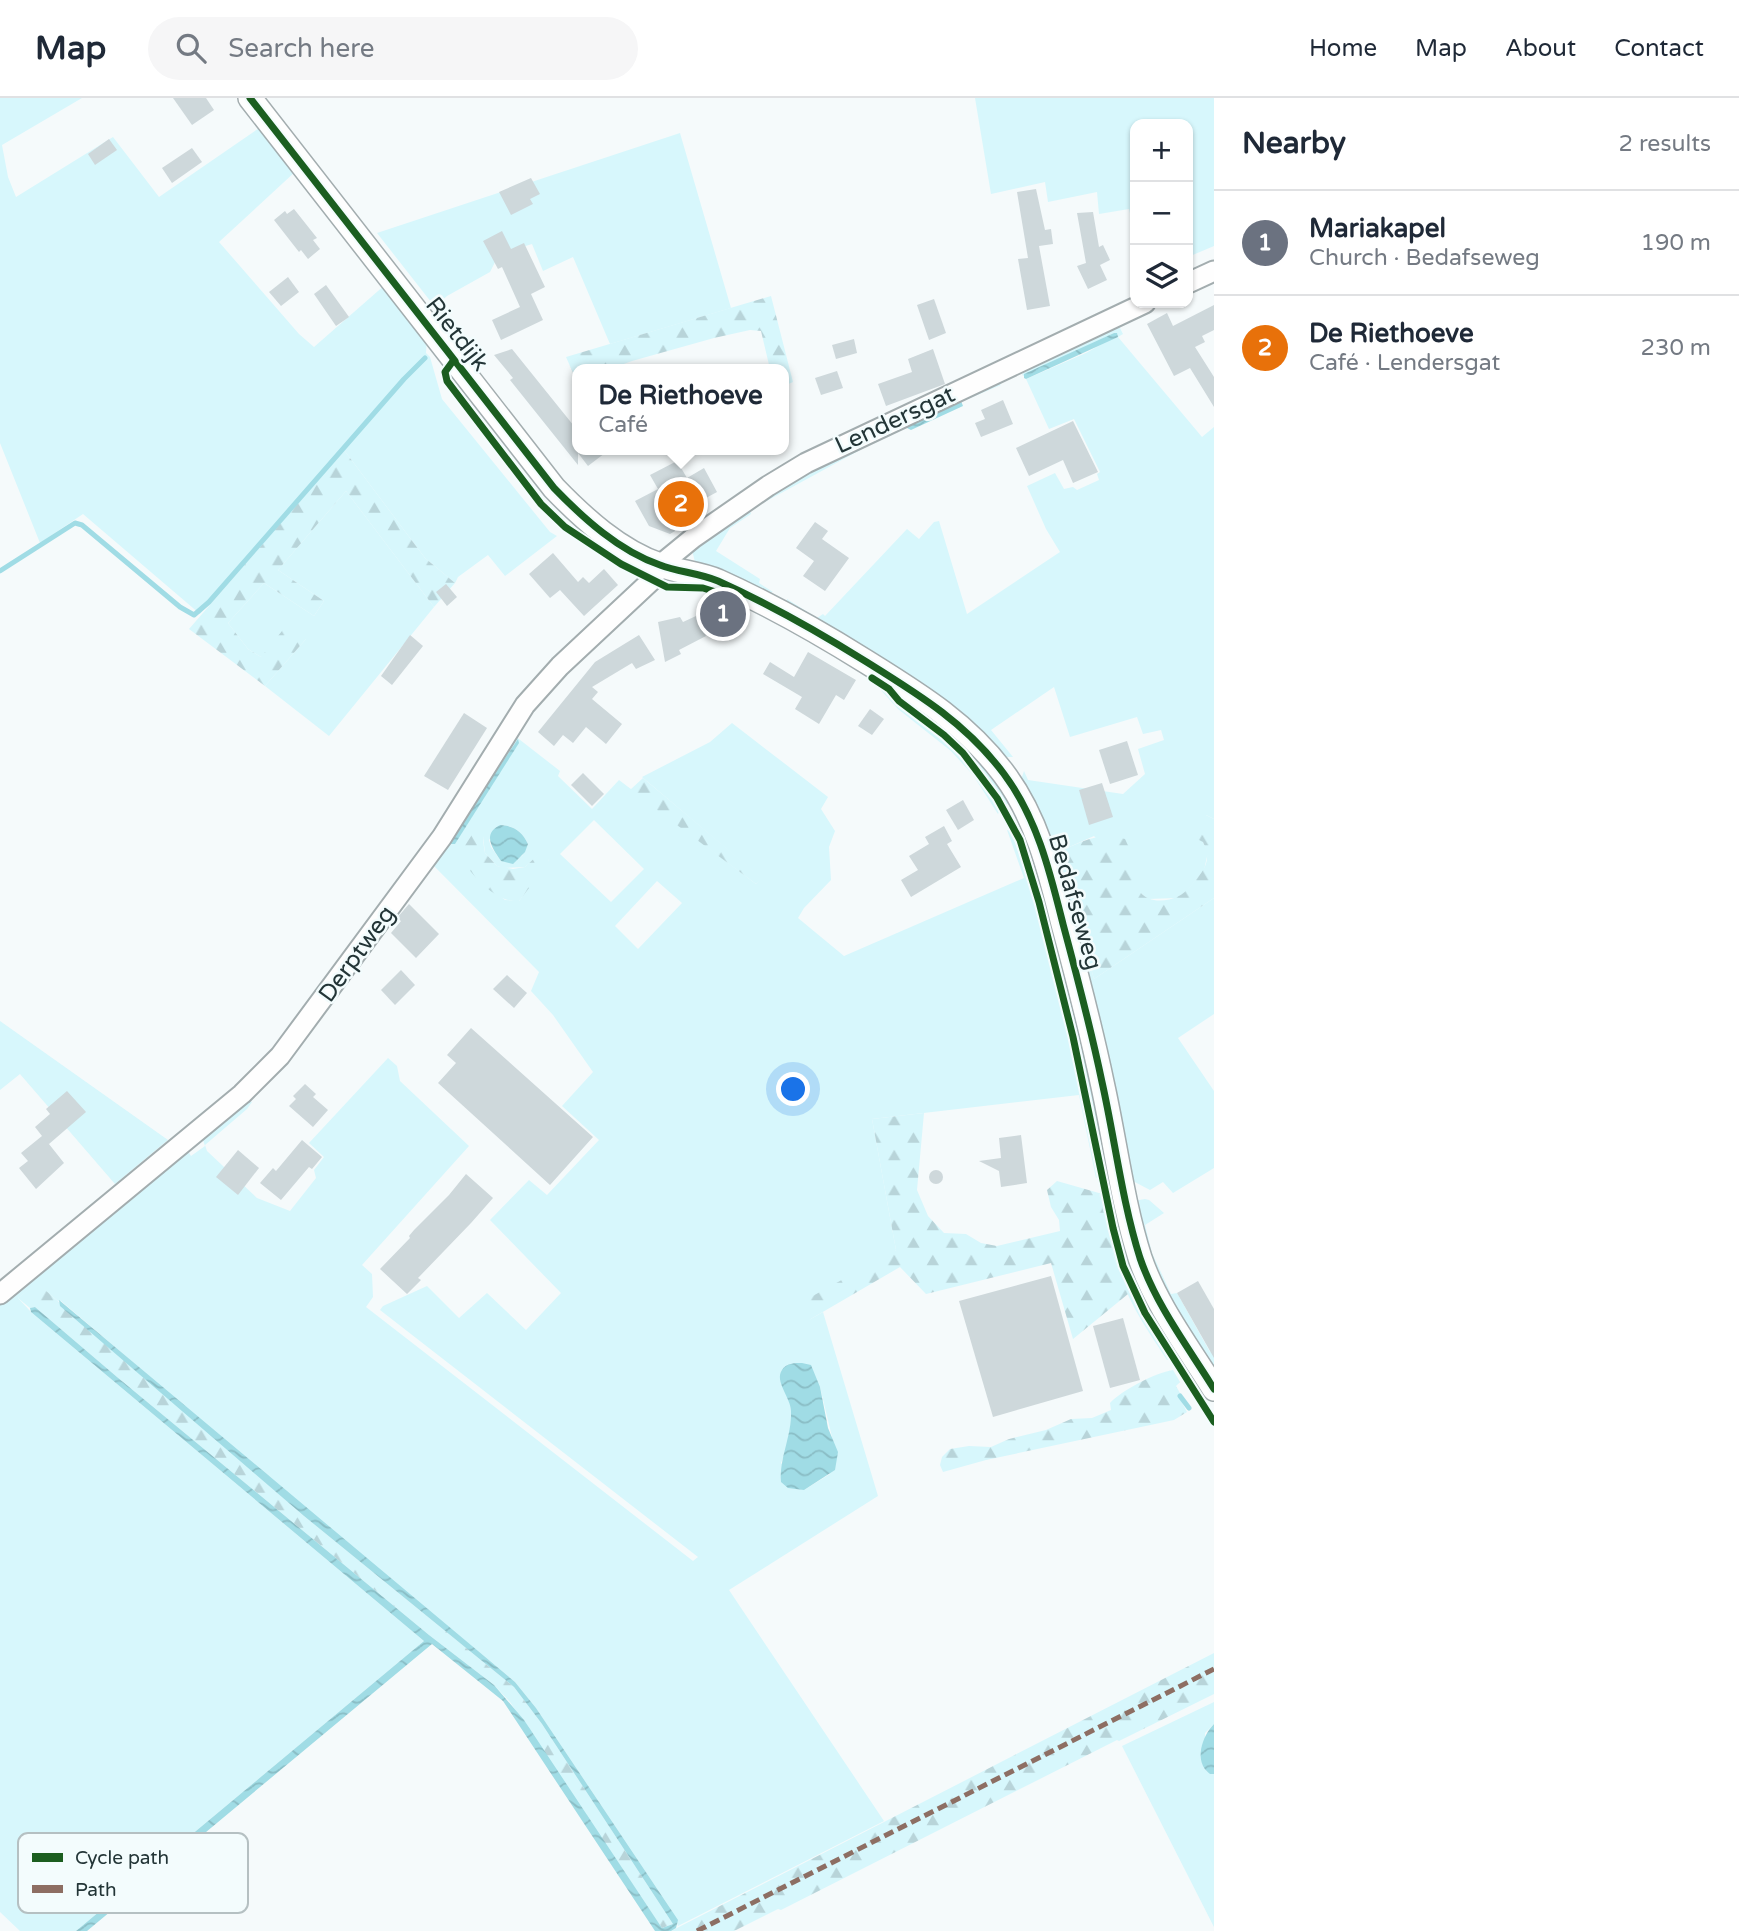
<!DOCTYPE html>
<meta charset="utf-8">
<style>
:root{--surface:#fff;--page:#f6f6f7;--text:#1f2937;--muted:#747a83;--line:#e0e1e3;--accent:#b45309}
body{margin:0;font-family:"Varela Round",sans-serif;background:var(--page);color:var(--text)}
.controls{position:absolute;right:21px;top:21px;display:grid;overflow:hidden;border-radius:14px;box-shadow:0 2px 5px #0004}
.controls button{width:63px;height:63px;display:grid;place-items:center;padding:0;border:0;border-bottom:2px solid var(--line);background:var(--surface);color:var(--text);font:35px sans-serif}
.you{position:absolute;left:794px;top:992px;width:24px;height:24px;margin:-18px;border:5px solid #fff;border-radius:50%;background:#1a73e8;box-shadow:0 0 0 10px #1a73e833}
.badge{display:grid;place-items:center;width:46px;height:46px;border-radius:50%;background:var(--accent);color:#fff;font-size:23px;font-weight:700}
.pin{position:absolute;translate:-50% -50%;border:4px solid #fff;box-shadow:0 2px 7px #0006}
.popup{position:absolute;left:572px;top:266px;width:217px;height:91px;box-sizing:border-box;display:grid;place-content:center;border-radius:14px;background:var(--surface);filter:drop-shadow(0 2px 5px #0005);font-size:23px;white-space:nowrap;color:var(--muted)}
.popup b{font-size:26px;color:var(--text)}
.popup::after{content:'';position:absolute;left:50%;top:100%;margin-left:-14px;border:14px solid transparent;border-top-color:var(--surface)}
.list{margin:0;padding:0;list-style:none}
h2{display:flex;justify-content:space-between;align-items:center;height:91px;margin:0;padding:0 28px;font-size:30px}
h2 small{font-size:23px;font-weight:400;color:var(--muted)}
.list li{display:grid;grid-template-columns:46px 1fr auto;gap:21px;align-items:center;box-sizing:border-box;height:105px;padding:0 28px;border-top:2px solid var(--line)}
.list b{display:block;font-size:26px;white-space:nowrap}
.list p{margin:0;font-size:23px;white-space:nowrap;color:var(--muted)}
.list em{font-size:23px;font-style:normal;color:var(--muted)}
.icon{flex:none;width:38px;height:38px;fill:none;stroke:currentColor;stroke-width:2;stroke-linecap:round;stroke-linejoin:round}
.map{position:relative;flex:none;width:1214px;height:1833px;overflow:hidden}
header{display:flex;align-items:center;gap:42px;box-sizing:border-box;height:98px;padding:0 35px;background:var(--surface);border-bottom:2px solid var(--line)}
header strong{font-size:33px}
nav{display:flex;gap:38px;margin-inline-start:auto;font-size:24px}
.search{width:490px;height:63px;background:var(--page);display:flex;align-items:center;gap:18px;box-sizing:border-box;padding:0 24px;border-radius:38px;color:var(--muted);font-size:26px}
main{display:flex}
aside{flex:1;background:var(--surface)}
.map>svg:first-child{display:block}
.grass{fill:#d7f7fc;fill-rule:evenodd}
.forest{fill:url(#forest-firs)}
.water{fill:url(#water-waves)}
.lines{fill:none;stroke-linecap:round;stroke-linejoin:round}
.stream{stroke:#a0dce5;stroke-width:5}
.building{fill:#ced8db}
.minor-casing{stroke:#a3adaf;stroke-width:23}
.tertiary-casing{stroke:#a3adaf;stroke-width:26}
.minor{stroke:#fefefe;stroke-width:19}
.tertiary{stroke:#fefefe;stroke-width:23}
.quiet{stroke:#8d6e63;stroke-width:5;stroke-dasharray:10 5;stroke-linecap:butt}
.cycleway-casing{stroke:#f3fcfd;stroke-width:11}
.cycleway{stroke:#1b5e20;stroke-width:7}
.labels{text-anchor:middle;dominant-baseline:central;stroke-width:5;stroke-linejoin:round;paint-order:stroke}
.street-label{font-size:24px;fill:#233537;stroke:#f3fcfd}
.key{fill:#f3fcfd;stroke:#b5c0c2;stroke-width:2}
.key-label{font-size:19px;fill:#233537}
</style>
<header>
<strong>Map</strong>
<div class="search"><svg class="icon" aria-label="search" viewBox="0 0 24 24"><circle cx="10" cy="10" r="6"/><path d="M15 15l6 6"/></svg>Search here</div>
<nav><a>Home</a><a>Map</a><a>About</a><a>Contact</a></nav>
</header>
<main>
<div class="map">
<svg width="1214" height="1833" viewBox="0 0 1214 1833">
<defs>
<pattern id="forest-firs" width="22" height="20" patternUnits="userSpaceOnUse" patternTransform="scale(1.75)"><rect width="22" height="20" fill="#d7f7fc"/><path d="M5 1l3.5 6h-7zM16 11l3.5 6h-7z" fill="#b8d4d9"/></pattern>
<pattern id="water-waves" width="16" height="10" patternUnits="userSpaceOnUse" patternTransform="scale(1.75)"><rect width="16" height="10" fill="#a0dce5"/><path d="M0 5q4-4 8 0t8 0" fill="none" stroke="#8abdc5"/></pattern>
</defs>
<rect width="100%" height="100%" fill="#f5fafb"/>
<g class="grass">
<path d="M 0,0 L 82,0 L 2,47 L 8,79 L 16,99 L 113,39 L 159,99 L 262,28 L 296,73 L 219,144 L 299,236 L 314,249 L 386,186 L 427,240 L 426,255 L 430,259 L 442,301 L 550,434 L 557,438 L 505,478 L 488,457 L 458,479 L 455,485 L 425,460 L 344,352 L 200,516 L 83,416 L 40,445 L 0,345 Z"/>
<path d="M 975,0 L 1214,0 L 1214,148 L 1188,159 L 1188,26 L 1135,26 L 1135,136 L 1129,111 L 1099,116 L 1097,94 L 1048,104 L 1045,84 L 991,96 Z"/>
<path d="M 680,35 L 731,210 L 610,246 L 573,159 L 543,173 L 532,146 L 516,151 L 495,164 L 490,174 L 447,198 L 435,209 L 377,135 Z"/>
<path d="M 1111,225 L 1120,230 L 1123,236 L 1118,239 L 1202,339 L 1214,329 L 1214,721 L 1206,717 L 1203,744 L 1208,754 L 1204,772 L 1187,793 L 1177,800 L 1148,801 L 1138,793 L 1135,782 L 1094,738 L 1058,754 L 1094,881 L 1214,800 L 1214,916 L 1178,940 L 1214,993 L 1214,1070 L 1173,1095 L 1163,1084 L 1150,1092 L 1129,1081 L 1024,694 L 1022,679 L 1024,673 L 1028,682 L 1123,696 L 1145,676 L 1138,651 L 1164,642 L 1161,632 L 1143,636 L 1137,619 L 1070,639 L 1054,589 L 991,632 L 1013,659 L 1007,659 L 787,508 L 787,501 L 817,520 L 823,516 L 825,518 L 907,431 L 919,441 L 934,424 L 939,423 L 967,516 L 1060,454 L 1046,431 L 1027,388 L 1055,375 L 1064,391 L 1073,389 L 1077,392 L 1099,382 L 1097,376 L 1100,374 L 1074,321 L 1049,331 L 1026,281 L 1086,255 L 1118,237 L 1114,235 L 1024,278 L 1022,277 L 1030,263 Z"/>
<path d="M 993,280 L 1001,287 L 906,327 L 750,412 L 751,416 L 730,430 L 716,453 L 760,481 L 759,485 L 773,494 L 766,496 L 695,464 L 692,452 L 797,375 L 813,373 Z"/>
<path d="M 346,393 L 434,509 L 329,638 L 265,588 L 306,541 L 261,559 L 248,551 L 228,525 L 264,485 L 314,518 L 324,503 L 278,472 Z"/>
<path d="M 879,590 L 947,645 L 982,684 L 1000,712 L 998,716 L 973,677 L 951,653 L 898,611 Z"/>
<path d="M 897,593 L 955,631 L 1008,700 L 1009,705 L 1006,707 C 988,678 969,653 943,631 C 927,618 911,608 897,593 Z"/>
<path d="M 732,625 L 828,699 L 821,711 L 835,733 L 829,749 L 831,782 L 804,810 L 798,820 L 844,858 L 1024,780 L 1007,732 L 1011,733 L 1027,779 L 1056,886 L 1099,1079 L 1096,1080 L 1079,997 L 872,1021 L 896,1152 L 809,1222 L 823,1214 L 878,1398 L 729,1492 L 884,1723 L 678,1828 L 672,1813 L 536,1610 L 515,1584 L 308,1413 L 61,1203 L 58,1203 L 37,1186 L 18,1200 L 31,1214 L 424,1543 L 76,1833 L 20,1833 L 0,1814 L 0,1202 L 188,1053 L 191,1058 L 205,1048 L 202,1039 L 248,1002 L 252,1004 L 247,1011 L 205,1047 L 207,1053 L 257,1100 L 290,1113 L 316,1080 L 314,1072 L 324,1059 L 309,1045 L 388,960 L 397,968 L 400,983 L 469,1048 L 362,1167 L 372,1176 L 373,1199 L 366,1209 L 693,1463 L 698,1459 L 380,1212 L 383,1208 L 427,1188 L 459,1220 L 487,1195 L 526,1232 L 561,1195 L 490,1122 L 529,1082 L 547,1097 L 599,1042 L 562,1008 L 593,974 L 553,917 L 531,893 L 539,874 L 433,767 L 359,869 L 356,866 L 515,638 L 560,673 L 558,678 L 592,711 L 619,682 L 756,786 L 761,780 L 642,679 L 710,644 ZM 594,722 L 644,771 L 611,804 L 560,756 ZM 500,727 C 514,728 522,733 528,746 L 522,758 L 501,763 L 491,749 L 489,742 ZM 483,738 L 485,755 L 497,768 L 504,770 L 525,769 L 541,755 L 549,762 L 519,803 L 505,802 L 485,786 ZM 657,783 L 682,805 L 638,851 L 615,828 ZM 820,1289 L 832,1339 L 830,1376 L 804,1392 L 781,1365 C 790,1345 793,1322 790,1300 Z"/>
<path d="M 1038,786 L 1047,792 L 1111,1065 L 1104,1069 L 1076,935 Z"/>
<path d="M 0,923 L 168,1042 L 115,1086 L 20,976 L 0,992 Z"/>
<path d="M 1099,1095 L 1102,1095 C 1107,1123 1112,1153 1123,1180 C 1135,1209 1154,1234 1170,1261 L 1167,1262 C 1156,1245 1144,1228 1135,1211 C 1115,1174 1107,1135 1099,1095 Z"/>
<path d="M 1109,1095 L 1118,1097 L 1183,1253 L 1176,1256 L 1134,1185 L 1124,1159 Z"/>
<path d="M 1145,1101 L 1149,1102 L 1164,1115 L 1145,1127 L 1152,1155 L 1171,1196 L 1177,1195 L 1210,1254 L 1214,1252 L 1214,1276 L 1151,1167 L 1134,1103 Z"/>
<path d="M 1214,1604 L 1214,1626 L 1205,1635 L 1206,1673 L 1214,1676 L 1214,1829 L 1122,1648 Z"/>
</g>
<g class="forest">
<path d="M 771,198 L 793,284 L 784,288 L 784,271 L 770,271 L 761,233 L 750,232 L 714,240 L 632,263 L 610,271 L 578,271 L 578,286 L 566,259 Z"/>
<path d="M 344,352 L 425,460 L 455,485 L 434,509 L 346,393 L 278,472 L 324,503 L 314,518 L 264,485 L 228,525 L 248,551 L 261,559 L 286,528 L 306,541 L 265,588 L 189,531 Z"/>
<path d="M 643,680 L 762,780 L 756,786 L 630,692 Z"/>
<path d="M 1206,717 L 1214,721 L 1214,800 L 1094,881 L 1058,754 C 1083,744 1097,733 1125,741 L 1139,771 C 1129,800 1156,809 1179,798 C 1187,794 1192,786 1198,779 C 1208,767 1210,758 1203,744 L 1195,740 L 1191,730 L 1193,723 Z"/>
<path d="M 475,732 L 481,733 L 485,755 L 497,768 L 513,771 L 525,769 L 541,754 L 546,756 L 549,762 L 547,767 L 519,803 C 496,806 470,775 459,757 Z"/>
<path d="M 924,1015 L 917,1092 L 928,1118 L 944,1135 L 966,1136 L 981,1145 L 997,1148 L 1060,1133 L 1059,1122 L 1051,1109 L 1047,1092 L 1057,1083 L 1099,1095 L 1114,1160 L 1128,1196 L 1073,1241 L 1051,1165 L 926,1196 L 900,1169 L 809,1222 L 800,1205 L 896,1152 L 872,1021 Z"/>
<path d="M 37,1185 L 304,1418 L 514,1589 L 542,1626 L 673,1826 L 662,1830 L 510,1604 L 494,1587 L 429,1537 L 117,1279 L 35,1209 L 30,1210 L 18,1200 Z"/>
<path d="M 1173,1272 L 1180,1284 L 1176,1288 L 1180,1295 L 1179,1299 L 1187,1314 L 1174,1322 L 986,1362 L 943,1374 L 940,1367 L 942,1359 L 950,1351 L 969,1348 L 991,1349 L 1009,1341 L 1046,1332 L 1071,1321 L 1092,1320 L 1111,1312 L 1110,1305 C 1122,1292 1155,1275 1173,1272 Z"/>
<path d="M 1214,1555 L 1214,1596 L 1119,1643 L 1117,1642 L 781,1812 L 778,1811 L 734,1833 L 671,1833 Z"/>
</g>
<g class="water">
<path d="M 1114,235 L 1117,235 L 1118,239 L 1026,281 L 1024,280 L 1024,276 Z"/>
<path d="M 961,303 L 963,308 L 911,332 L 905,329 L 906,327 Z"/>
<path d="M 518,641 L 519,645 L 455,746 L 451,746 L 449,743 Z"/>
<path d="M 500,727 C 514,728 522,733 528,746 L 525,754 L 513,766 L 501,763 C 492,750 482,736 500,727 Z"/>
<path d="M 59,1202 L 515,1584 L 536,1610 L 672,1813 L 678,1822 L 676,1830 L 671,1833 L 655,1833 L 503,1603 L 432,1546 L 87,1833 L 76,1833 L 424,1543 L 31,1214 L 30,1210 L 35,1209 L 117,1279 L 429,1537 L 494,1587 L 524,1622 L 662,1830 L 673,1826 L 542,1626 L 514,1589 L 304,1418 L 60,1208 Z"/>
<path d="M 802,1265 L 811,1267 L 820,1289 L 828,1330 L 838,1354 L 835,1372 L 804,1392 L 788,1390 L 781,1384 C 779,1360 792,1338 791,1313 C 791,1300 774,1283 782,1272 C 786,1265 795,1265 802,1265 Z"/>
<path d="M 1214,1626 L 1214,1676 L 1210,1676 C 1193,1664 1202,1638 1214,1626 Z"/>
</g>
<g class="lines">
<g class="stream">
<path d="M 0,473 L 75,425 L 82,427 L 180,509 L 194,517 L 209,504 L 404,281 L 425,260"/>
<path d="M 1180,1298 L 1189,1310"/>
</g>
</g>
<g class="building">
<path d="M 173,0 L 206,0 L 214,12 L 192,27 Z"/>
<path d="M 109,41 L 117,52 L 95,67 L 88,56 Z"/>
<path d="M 192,50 L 202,64 L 172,85 L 162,70 Z"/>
<path d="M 531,80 L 540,96 L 530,101 L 533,106 L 511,117 L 499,94 Z"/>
<path d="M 1036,91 L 1045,132 L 1051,131 L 1053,146 L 1039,148 L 1050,208 L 1027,212 L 1018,161 L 1028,160 L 1017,94 Z"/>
<path d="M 294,111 L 317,140 L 313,142 L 320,151 L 308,161 L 301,152 L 299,154 L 274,122 L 285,113 L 287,116 Z"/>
<path d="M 1093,114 L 1099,149 L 1103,147 L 1110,162 L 1100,167 L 1107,182 L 1088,191 L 1077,168 L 1086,165 L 1077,115 Z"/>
<path d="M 502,133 L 511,151 L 524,145 L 545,189 L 531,196 L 543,222 L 501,242 L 492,222 L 520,209 L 502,169 L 498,171 L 483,143 Z"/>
<path d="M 288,179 L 299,194 L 281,208 L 269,194 Z"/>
<path d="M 326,187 L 349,219 L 336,228 L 314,196 Z"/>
<path d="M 934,201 L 946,235 L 929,242 L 917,207 Z"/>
<path d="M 1214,207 L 1214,232 L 1202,238 L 1205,244 L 1195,249 L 1214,279 L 1214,309 L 1190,270 L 1174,278 L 1147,226 L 1167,215 L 1173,228 Z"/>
<path d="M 854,241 L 857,255 L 836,261 L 832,247 Z"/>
<path d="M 512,251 L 578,333 L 578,352 L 609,352 L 588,368 L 578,355 L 578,367 L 510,282 L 513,280 L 494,257 Z"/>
<path d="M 933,251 L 945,286 L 886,308 L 878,286 L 912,274 L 908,261 Z"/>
<path d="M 837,273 L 843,290 L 821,297 L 815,280 Z"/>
<path d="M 1003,302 L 1013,326 L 981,339 L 975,325 L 985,321 L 981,312 Z"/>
<path d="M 1073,323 L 1098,374 L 1073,385 L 1063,362 L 1029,378 L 1016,350 Z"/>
<path d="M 677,363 L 687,380 L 704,370 L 717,394 L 671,419 L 676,428 L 675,433 L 670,436 L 649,428 L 635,403 L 658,391 L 650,377 Z"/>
<path d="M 815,424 L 828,433 L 822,441 L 849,460 L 825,493 L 803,478 L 814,463 L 796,450 Z"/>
<path d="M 553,455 L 578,484 L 583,479 L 589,485 L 604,471 L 618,487 L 584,518 L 560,492 L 550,500 L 529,476 Z"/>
<path d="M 446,486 L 457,499 L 447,508 L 436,494 Z"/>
<path d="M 696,518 L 706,538 L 679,552 L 681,556 L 665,564 L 658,524 L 680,519 L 683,524 Z"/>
<path d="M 410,537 L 423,548 L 392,587 L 381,578 Z"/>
<path d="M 639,537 L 655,562 L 636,571 L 632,565 L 592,589 L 598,594 L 592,601 L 622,626 L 606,646 L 586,629 L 573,645 L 563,637 L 554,648 L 538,634 L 595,564 Z"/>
<path d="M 808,554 L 856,582 L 844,602 L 836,597 L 819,626 L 795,611 L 802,599 L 763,576 L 770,564 L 794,579 Z"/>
<path d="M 870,611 L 884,621 L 872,637 L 858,628 Z"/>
<path d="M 464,615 L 487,630 L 448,692 L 424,678 Z"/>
<path d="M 1127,643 L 1138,677 L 1110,686 L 1099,652 Z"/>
<path d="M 583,675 L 604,696 L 592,708 L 571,687 Z"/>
<path d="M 1102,685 L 1113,719 L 1089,727 L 1079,692 Z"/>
<path d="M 963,702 L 974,722 L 958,732 L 946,712 Z"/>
<path d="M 944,728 L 952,743 L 947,746 L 961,769 L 911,799 L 901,782 L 918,772 L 909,758 L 929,746 L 925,739 Z"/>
<path d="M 409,806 L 439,836 L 416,860 L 391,835 L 401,823 L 397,820 Z"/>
<path d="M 401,872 L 415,887 L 395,907 L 381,892 Z"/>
<path d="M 507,877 L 527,895 L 514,910 L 493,891 Z"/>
<path d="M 471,930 L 593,1039 L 550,1087 L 438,985 L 456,965 L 447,957 Z"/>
<path d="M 305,986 L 316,996 L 313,999 L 328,1012 L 313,1029 L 289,1008 L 296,1001 L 293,998 Z"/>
<path d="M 67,993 L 86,1014 L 49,1046 L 45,1041 L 64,1065 L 36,1091 L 19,1070 L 28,1063 L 21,1055 L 42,1038 L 35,1029 L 50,1016 L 46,1011 Z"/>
<path d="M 1021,1037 L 1027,1085 L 1001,1089 L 999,1073 L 979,1063 L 1001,1060 L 999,1040 Z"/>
<path d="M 302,1042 L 322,1059 L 312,1071 L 309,1069 L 281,1102 L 260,1085 L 273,1070 L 276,1073 Z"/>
<path d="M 238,1052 L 259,1070 L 238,1097 L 216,1079 Z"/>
<circle cx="936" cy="1079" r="7"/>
<path d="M 466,1076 L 493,1100 L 471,1125 L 418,1180 L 421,1182 L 407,1196 L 380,1171 L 410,1140 L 409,1138 L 414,1132 L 449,1097 Z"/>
<path d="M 1051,1178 L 1083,1293 L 993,1319 L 959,1203 Z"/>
<path d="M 1198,1183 L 1214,1211 L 1214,1260 L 1177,1195 Z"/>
<path d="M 1123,1220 L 1140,1282 L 1110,1290 L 1093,1228 Z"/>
</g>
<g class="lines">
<g class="minor-casing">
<g id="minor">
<path d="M 1188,185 L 1214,173"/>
<path d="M 0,1196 L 242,996 L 280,958 L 442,739 L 525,607 L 560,568 L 652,482 L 660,467 L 693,440 L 768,388 L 806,365 L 1145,205"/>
</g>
</g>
<g class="tertiary-casing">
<path id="tertiary" d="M 250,0 L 554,390 C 583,420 619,453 660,467 C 678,474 699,475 718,483 C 769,506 817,533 865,563 C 918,596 966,625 1004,676 C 1037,720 1050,774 1063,826 C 1077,878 1091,931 1102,984 C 1115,1042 1122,1103 1140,1160 C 1156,1207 1188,1249 1214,1291"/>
</g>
<use href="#minor" class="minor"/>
<use href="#tertiary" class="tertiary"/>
<path class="quiet" d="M 697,1833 L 1214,1571"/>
<g class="cycleway-casing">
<g id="cycleway">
<path d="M 250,0 L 554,390 C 583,420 619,453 660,467 C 678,474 699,475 718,483 C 769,506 817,533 865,563 C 918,596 966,625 1004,676 C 1037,720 1050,774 1063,826 C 1077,878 1091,931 1102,984 C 1115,1042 1122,1103 1140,1160 C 1156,1207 1188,1249 1214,1291"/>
<path d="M 453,263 L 445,274 L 447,283 L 541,406 L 565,429 L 621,466 L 667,489 L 703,490 L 722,496"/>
<path d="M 872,580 L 889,591 L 899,603 L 944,637 L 963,655 L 997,700 L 1020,742 L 1039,804 L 1073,939 L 1113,1130 L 1123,1168 L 1145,1215 L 1214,1324"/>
</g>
</g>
<use href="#cycleway" class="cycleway"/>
</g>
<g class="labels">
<g class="street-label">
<text transform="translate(457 236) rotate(52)">Rietdijk</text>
<text transform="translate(895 322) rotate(-25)">Lendersgat</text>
<text transform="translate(1075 804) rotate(74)">Bedafseweg</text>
<text transform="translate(357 856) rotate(-54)">Derptweg</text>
</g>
</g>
<rect x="18" y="1735" width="230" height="80" rx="10" class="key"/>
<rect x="32" y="1755" width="31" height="9" fill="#1b5e20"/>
<rect x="32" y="1787" width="31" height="8" fill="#8d6e63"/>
<g class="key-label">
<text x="75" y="1766">Cycle path</text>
<text x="75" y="1798">Path</text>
</g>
</svg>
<div class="controls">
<button>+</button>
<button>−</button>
<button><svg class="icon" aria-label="layers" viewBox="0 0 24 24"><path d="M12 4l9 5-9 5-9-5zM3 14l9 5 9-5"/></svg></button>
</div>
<div class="you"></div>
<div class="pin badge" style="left:723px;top:516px;background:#6b7280">1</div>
<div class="pin badge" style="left:681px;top:406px;background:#e8710a">2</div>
<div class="popup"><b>De Riethoeve</b>Café</div>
</div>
<aside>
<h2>Nearby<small>2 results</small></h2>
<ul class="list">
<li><span class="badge" style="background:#6b7280">1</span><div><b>Mariakapel</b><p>Church · Bedafseweg</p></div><em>190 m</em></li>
<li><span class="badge" style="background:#e8710a">2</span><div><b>De Riethoeve</b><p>Café · Lendersgat</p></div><em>230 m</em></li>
</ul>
</aside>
</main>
